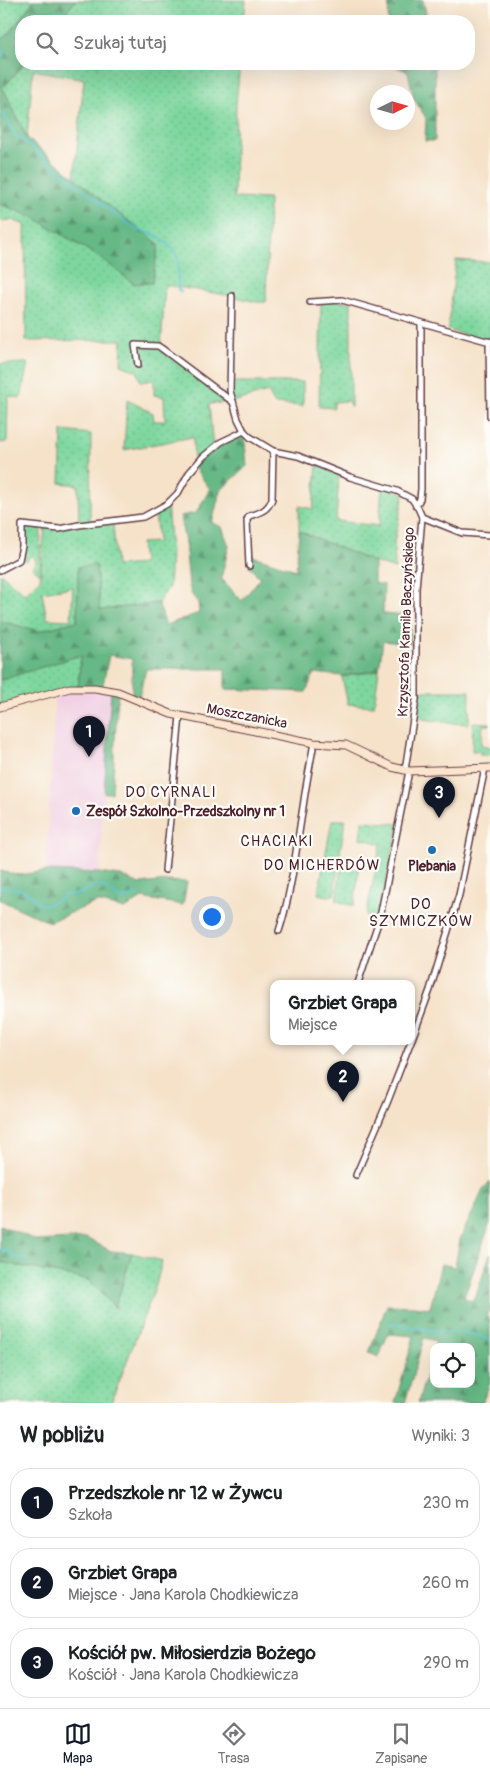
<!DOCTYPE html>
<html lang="pl">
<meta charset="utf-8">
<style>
:root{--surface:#fff;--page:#f2f2f2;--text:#202124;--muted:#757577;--line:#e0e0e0;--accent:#111827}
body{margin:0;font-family:Pangolin,sans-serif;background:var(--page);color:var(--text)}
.controls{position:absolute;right:15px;bottom:15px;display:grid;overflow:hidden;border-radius:10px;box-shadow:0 5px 20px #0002}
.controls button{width:45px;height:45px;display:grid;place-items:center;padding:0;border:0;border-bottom:1px solid var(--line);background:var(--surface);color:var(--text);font:25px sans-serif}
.compass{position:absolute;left:370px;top:85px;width:45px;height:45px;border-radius:50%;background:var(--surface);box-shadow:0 5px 20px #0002;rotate:85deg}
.you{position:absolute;left:211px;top:916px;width:18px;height:18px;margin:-12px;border:4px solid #fff;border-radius:50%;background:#1a73e8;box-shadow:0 0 0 8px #1a73e833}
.badge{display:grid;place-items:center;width:32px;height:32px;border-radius:50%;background:var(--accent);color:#fff;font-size:16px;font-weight:700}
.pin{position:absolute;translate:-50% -41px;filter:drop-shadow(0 1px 2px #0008)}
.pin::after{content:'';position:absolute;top:26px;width:18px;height:15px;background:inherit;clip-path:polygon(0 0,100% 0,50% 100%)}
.popup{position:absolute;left:270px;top:980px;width:145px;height:65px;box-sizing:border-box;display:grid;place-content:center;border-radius:10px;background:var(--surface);filter:drop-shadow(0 1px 4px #0005);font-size:16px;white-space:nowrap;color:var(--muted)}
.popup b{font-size:19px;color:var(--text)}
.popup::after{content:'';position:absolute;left:50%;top:100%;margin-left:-10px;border:10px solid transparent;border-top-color:var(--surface)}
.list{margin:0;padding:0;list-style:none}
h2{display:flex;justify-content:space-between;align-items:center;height:65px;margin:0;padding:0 20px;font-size:21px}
h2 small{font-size:16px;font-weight:400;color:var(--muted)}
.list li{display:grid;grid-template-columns:32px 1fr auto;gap:15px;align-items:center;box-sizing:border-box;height:70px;margin:0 10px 10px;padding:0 10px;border:1px solid var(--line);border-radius:20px}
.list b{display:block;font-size:19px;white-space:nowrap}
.list p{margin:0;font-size:16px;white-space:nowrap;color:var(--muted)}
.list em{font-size:16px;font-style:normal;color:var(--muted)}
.icon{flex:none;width:28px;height:28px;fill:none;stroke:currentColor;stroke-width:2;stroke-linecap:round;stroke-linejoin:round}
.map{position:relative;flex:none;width:490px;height:1403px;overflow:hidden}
.search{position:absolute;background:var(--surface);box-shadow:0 5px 20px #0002;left:15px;right:15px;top:15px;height:55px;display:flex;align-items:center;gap:12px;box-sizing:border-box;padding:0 18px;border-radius:20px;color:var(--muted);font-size:19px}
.sheet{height:305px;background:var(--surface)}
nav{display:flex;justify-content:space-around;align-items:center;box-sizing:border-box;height:70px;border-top:1px solid var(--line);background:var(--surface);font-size:14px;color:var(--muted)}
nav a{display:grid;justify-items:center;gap:2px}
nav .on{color:var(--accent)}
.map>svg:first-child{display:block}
.built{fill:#f1d0e3}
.grass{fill:url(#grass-dots);stroke:#647b64;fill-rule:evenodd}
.forest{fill:url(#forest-firs);stroke:#586c58}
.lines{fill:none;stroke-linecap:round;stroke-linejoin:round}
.stream{stroke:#53c1c9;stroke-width:2}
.street-casing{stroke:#643c43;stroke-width:8}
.secondary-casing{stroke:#643c43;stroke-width:9}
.street{stroke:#fff;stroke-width:5}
.secondary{stroke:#fce5cf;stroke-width:7}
.poi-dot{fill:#1f6fb2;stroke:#fdfcf7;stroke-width:2}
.labels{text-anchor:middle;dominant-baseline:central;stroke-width:4.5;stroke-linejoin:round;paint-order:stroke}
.street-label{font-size:14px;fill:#4a1f2b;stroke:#fdfcf7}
.poi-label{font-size:14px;font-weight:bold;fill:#4a1f2b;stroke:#fdfcf7;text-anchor:start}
.neighbourhood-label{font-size:15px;letter-spacing:1px;fill:#4a1f2b;stroke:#fdfcf7}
</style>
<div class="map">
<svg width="490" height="1403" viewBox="0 0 490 1403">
<defs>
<pattern id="grass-dots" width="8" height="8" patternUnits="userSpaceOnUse" patternTransform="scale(1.25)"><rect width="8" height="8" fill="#7ed79e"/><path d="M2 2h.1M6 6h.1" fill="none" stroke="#6eb888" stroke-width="1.8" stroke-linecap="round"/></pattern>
<pattern id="forest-firs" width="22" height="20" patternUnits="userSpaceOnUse" patternTransform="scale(1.25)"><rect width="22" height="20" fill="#66b885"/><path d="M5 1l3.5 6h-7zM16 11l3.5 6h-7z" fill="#56956d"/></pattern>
</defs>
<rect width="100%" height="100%" fill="#fdfcf7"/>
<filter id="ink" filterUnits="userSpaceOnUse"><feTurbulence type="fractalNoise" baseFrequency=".02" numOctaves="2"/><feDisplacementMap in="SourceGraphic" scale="10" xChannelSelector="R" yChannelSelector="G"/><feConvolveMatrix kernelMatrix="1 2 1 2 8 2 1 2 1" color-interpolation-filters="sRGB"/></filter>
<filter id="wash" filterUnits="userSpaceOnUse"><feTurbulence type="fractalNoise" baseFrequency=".0096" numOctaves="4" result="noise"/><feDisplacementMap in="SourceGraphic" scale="20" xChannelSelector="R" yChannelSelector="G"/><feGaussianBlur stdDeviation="1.12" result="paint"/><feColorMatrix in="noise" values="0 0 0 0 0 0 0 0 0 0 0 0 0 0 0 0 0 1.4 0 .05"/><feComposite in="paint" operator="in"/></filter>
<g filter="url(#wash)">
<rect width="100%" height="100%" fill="#f5e2c9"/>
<path class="built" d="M 70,688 L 111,691 L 99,873 L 46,871 L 55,692 Z"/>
<g class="grass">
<path d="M 0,0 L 34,0 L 10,33 L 0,41 Z"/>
<path d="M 76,0 L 246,0 L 244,21 L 59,21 Z"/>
<path d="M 24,64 L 240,64 L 236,104 L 234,198 L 269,199 L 266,302 L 256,302 L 232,296 L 165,285 L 161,348 L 232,401 L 231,382 L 303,382 L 303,406 L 275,404 L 268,392 L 233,402 L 209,404 L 213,449 L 194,467 L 193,437 L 124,450 L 127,400 L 153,413 L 154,421 L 165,421 L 164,397 L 154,395 L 154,380 L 141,382 L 137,371 L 121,365 L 122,340 L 26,341 L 25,225 L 12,220 L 0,221 L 0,204 L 33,217 L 101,258 L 134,284 L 109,206 L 74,178 L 84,79 L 33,70 L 27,138 L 3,88 Z"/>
<path d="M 456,260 L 490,262 L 490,342 L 448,330 Z"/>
<path d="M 321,301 L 351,302 L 351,407 L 348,401 L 334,402 L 334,408 L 319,407 Z"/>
<path d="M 28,363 L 21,398 L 8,396 L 7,442 L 0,443 L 0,364 Z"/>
<path d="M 62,431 L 91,434 L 90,523 L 113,522 L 116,566 L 143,564 L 141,543 L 158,542 L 155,512 L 167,504 L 171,552 L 169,587 L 158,603 L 100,610 L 96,566 L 79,567 L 77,621 L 39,631 L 0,621 L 0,573 L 25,594 L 40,579 L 45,528 L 79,525 L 78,485 L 60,483 ZM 73,587 L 71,620 L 47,619 L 42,592 Z"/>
<path d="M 317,465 L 339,475 L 336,521 L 379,526 L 382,486 L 404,494 L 394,543 L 395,569 L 374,562 L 299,531 L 299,506 L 313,509 Z"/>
<path d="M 27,527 L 41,529 L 40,574 L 32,567 L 36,561 L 31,555 L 26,562 L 22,557 L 24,528 Z"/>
<path d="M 81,655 L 78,688 L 0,707 L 0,680 Z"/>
<path d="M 379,670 L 374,706 L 348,704 L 342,677 Z"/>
<path d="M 420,691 L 470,691 L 469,724 L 449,723 L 417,718 Z"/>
<path d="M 473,722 L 490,723 L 490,725 L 483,725 L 481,745 L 490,747 L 490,755 L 480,755 L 480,751 L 472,751 Z"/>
<path d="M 332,820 L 345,820 L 334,893 L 334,895 L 328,896 L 318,894 Z"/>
<path d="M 362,821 L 399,824 L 378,918 L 366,915 L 381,844 L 360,838 Z"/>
<path d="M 341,867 L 359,870 L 354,906 L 336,901 Z"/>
<path d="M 132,1253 L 162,1261 L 156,1285 L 111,1403 L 0,1403 L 0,1262 L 89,1280 L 115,1308 Z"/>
</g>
<g class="forest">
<path d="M 34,0 L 76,0 L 59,21 L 21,21 L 21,64 L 24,64 L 3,88 L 27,138 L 109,206 L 159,244 L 152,283 L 134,284 L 101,258 L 33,217 L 0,204 L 0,41 L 10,33 Z"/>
<path d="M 389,0 L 423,0 L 428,21 L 388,21 Z"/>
<path d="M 389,64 L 435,64 L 435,141 L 425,141 L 426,118 L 414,99 L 408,72 Z"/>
<path d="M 244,431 L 247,466 L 220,491 L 212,523 L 222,527 L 229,546 L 221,578 L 242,601 L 260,578 L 249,566 L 250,555 L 296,570 L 299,531 L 374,562 L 374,583 L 384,585 L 383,614 L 411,616 L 410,644 L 383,641 L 379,670 L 342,676 L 314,673 L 306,692 L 225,689 L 225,669 L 146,669 L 138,701 L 132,699 L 132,659 L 109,655 L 102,689 L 78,688 L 81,655 L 0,680 L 0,621 L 39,631 L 77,621 L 78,567 L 96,565 L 100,610 L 158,603 L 166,625 L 199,613 L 198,602 L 192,595 L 189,585 L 185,543 L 180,516 L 196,513 L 210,489 L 194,467 L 221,442 Z"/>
<path d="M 111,691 L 118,692 L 112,793 L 104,793 Z"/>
<path d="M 0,871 L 19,875 L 46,871 L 99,873 L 121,876 L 140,884 L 168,881 L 187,882 L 183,905 L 142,898 L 125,909 L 97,902 L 49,922 L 0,900 Z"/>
<path d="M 490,1181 L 490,1223 L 464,1298 L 474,1301 L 490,1254 L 490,1310 L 486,1315 L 490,1320 L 490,1383 L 482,1403 L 418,1403 L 434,1348 L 434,1384 L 471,1384 L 471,1347 L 434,1347 L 436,1341 L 424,1338 L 405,1403 L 395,1403 L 414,1336 L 388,1334 L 379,1357 L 369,1353 L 387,1305 L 415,1306 L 430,1308 L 441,1264 L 455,1267 L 460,1239 L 483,1190 Z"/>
<path d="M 0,1225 L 38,1241 L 86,1238 L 111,1251 L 132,1253 L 115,1308 L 89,1280 L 0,1262 Z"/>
</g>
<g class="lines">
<g class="stream">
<path d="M 0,50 L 4,53 L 3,56 L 0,57"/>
<path d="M 0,113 L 6,118 L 16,136 L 29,145 L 62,173 L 124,221 L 139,230 L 158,236 L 168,244 L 175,252 L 178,260 L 178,289 L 181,292"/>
<path d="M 0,887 L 18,889 L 27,892 L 36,901 L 43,905 L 50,904 L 66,895 L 80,894 L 96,885 L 105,887 L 116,896 L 122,899 L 138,894"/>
<path d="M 0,1249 L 11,1253 L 14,1258 L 27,1259"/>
<path d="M 390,1324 C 406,1325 421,1329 437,1331 C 453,1334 477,1330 490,1342"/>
</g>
</g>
</g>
<g filter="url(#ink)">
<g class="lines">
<g class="street-casing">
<g id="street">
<path d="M 232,296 L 230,391 L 238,419 L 244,431 L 250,437 L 273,451 L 298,456 L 350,477 L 397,491 L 412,499 L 418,508 L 422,517 L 416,589 L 416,700 L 405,770"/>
<path d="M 310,302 L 342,300 L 490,342"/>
<path d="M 489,341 L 490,416"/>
<path d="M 138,365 L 135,345 L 158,346 L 161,348 L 233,402"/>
<path d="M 416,506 L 420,499 L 421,489 L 421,323"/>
<path d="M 422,517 L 462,533 L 490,535"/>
<path d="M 249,566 L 247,520 L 249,516 C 260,513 268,510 272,499 L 273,451"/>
<path d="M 0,570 L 19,560 L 22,546 L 22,525 L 59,529 L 79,525 L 143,517 L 167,504 L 178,493 L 189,473 L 203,457 L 221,442 L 244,431"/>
<path d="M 165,870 L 180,716"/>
<path d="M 279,931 C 292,891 296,849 303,807 C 306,785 310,764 314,743"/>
<path d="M 358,983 L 380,917 L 409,771"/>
<path d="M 412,1039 L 430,990 L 459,895 L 485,768"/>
<path d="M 356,1175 L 387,1103 L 411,1041"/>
</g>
</g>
<g class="secondary-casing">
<path id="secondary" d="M 0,707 L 70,688 L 95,688 L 118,692 L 171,714 L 314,743 L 346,745 L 392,767 L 409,771 L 490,768"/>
</g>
<use href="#street" class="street"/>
<use href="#secondary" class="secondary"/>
</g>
</g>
<g class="poi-dot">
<circle cx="76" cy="811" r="5"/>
<circle cx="432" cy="850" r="5"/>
</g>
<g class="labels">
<g class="street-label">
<text transform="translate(406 622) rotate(-88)">Krzysztofa Kamila Baczyńskiego</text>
<text transform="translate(247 716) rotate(11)">Moszczanicka</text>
</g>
<g class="poi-label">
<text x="86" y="811">Zespół Szkolno-Przedszkolny nr 1</text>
<text x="432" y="866" text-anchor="middle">Plebania</text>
</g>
<g class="neighbourhood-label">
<text x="171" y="792">DO CYRNALI</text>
<text x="277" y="841">CHACIAKI</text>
<text x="322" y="865">DO MICHERDÓW</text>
<text x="421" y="904">DO<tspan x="421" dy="17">SZYMICZKÓW</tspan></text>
</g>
</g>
</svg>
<div class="controls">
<button><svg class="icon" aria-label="locate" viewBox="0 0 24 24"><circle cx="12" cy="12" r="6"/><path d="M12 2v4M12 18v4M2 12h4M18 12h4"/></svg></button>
</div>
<svg class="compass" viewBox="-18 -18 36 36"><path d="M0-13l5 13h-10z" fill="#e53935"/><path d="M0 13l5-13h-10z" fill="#757577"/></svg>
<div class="you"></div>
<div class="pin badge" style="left:89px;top:757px">1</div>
<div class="pin badge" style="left:343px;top:1102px">2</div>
<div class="popup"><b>Grzbiet Grapa</b>Miejsce</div>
<div class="pin badge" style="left:439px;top:818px">3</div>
<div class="search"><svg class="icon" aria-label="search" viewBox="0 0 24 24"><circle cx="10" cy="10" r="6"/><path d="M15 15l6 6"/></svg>Szukaj tutaj</div>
</div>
<section class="sheet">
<h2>W pobliżu<small>Wyniki: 3</small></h2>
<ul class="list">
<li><span class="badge">1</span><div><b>Przedszkole nr 12 w Żywcu</b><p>Szkoła</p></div><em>230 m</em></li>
<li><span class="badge">2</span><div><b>Grzbiet Grapa</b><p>Miejsce · Jana Karola Chodkiewicza</p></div><em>260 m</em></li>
<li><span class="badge">3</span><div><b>Kościół pw. Miłosierdzia Bożego</b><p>Kościół · Jana Karola Chodkiewicza</p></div><em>290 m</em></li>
</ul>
</section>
<nav>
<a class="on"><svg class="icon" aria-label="map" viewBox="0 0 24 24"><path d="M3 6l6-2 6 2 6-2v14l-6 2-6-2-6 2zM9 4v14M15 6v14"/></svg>Mapa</a>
<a><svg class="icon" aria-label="directions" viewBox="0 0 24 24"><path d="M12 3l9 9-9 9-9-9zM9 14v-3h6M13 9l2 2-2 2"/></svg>Trasa</a>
<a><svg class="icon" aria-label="saved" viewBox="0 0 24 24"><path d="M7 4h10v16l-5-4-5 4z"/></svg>Zapisane</a>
</nav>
